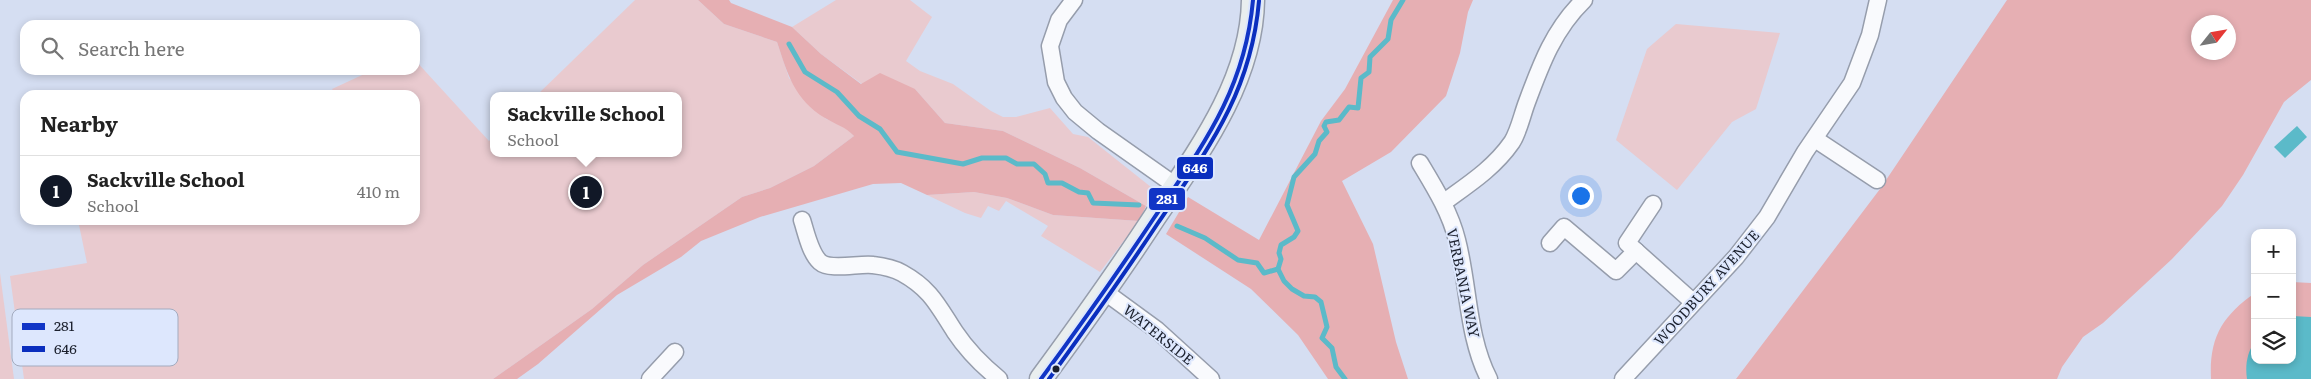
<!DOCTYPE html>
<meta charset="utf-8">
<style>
:root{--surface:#fff;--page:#f2f2f2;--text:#222;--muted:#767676;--line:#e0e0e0;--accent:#111827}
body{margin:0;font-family:Literata,serif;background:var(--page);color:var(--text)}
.controls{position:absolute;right:15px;bottom:15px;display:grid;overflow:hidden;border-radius:10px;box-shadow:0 2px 8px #0003}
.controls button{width:45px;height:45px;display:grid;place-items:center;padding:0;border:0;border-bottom:1px solid var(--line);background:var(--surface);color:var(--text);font:25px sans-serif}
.compass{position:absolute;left:2191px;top:15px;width:45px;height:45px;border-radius:50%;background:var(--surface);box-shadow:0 2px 8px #0003;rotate:59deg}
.you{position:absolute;left:1580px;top:195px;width:18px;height:18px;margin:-12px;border:4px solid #fff;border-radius:50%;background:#1a73e8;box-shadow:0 0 0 8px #1a73e833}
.badge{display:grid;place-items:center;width:32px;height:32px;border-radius:50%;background:var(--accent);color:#fff;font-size:16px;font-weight:700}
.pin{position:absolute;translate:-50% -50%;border:2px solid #fff;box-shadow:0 1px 5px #0006}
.popup{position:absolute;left:490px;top:92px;width:192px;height:65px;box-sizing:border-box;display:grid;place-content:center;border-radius:10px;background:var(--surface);filter:drop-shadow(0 1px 4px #0005);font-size:16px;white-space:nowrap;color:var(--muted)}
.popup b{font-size:19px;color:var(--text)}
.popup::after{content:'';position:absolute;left:50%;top:100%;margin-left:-10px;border:10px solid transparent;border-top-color:var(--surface)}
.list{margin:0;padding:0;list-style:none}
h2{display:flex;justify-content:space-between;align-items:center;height:65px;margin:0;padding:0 20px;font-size:21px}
h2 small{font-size:16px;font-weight:400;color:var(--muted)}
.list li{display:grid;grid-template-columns:32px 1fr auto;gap:15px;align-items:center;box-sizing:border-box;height:70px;padding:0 20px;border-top:1px solid var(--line)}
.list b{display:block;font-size:19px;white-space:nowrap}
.list p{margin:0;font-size:16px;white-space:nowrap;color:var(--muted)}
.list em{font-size:16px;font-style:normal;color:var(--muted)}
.icon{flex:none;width:28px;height:28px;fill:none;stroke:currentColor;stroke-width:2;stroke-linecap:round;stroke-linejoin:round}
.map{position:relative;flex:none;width:2311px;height:379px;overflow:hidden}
.search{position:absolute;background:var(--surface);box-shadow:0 2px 8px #0003;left:20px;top:20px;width:400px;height:55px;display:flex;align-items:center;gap:12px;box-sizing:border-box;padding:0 18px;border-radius:15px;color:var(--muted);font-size:19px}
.panel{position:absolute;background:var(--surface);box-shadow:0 2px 8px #0003;left:20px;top:90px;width:400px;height:135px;border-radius:15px}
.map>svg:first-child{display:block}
.green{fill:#e9cacf}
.forest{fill:#e6afb3;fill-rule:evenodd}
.water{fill:#5bbac9}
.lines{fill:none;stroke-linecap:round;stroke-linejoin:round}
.stream{stroke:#5bbac9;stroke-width:5}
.street-casing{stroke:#969dac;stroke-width:19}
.secondary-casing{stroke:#969dac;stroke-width:25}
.street{stroke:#f9fafd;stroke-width:16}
.secondary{stroke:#e9eeef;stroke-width:22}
.bus-1-casing{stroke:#dde7fd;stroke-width:8}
.bus-2-casing{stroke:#dde7fd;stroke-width:8}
.bus-1{stroke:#1135c6;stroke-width:4}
.bus-2{stroke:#0a2ebe;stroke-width:4}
.bus-dot{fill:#1b202d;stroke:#dde7fd;stroke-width:2}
.labels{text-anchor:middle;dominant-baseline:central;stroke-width:4;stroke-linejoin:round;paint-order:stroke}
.street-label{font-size:14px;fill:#1b202d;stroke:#dde7fd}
.key{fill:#dde7fd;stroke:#a3abbf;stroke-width:1}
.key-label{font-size:14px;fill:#1b202d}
.line-badge{stroke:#dde7fd;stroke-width:2}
.badge-label{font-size:14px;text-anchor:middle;font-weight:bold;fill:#fff}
</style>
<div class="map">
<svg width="2311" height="379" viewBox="0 0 2311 379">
<rect width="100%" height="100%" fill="#d5def2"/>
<g class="green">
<path d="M 635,0 L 698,0 L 724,24 L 777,42 L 789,78 L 826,119 L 845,126 L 854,136 L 814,166 L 770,188 L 742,197 L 643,265 L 592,309 L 493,379 L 24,379 L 10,276 L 87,263 L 79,225 L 109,220 L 415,220 L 415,95 L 336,95 L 332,89 L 373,70 L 415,70 L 415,60 L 489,141 L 493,137 L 494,153 L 678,153 L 678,96 L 536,96 Z"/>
<path d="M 836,0 L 910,0 L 932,17 L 906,61 L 920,71 L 953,84 L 991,111 L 1003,117 L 1016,117 L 1050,108 L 1073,134 L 1088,137 L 1156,191 L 1146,206 L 1080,168 L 1003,131 L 945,123 L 915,89 L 862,84 L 821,54 L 792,27 Z"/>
<path d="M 1676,24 L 1780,33 L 1756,109 L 1732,122 L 1677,190 L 1616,140 L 1647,49 Z"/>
<path d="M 974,192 L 1007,198 L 1053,215 L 1139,221 L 1100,272 L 1041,236 L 1048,226 L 1006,201 L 999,211 L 988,206 L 981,218 L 965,213 L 927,195 Z"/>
<path d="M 0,273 L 14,379 L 0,379 Z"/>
</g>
<g class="forest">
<path d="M 698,0 L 729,0 L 731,3 L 792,27 L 821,54 L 861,84 L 880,73 L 915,89 L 945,123 L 1003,131 L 1080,168 L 1146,206 L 1139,221 L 1053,215 L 1007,198 L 974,192 L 927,195 L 901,183 L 873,184 L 760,217 L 701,241 L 681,257 L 617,295 L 538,364 L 517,379 L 493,379 L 592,309 L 643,265 L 742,197 L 770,188 L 814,166 L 854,136 C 845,126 836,125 825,118 C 794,99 788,75 777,42 L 724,24 Z"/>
<path d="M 1393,0 L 1473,0 L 1468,12 L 1460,53 L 1446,96 L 1391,152 L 1342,181 L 1373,244 L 1396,342 L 1408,379 L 1328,379 L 1298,335 L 1251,289 L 1166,234 L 1188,197 L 1259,240 L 1321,121 L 1345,89 Z"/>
<path d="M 2007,0 L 2311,0 L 2311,80 L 2284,102 L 2243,175 L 2222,206 L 2172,259 L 2103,323 L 2083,337 L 2062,367 L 2057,379 L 1736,379 L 1880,189 ZM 2198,22 L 2228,22 L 2228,52 L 2198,52 Z"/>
<path d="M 2292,282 L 2311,283 L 2311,379 L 2211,379 C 2209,338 2222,316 2255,293 L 2255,360 L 2292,360 Z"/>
</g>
<g class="water">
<path d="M 2297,126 L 2307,137 L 2285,158 L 2274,147 Z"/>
<path d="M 2292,316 L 2311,317 L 2311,379 L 2247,379 C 2245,365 2247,353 2255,341 L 2255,360 L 2292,360 Z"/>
</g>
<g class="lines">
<g class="stream">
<path d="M 789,44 L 805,72 L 837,92 L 859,116 L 880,129 L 897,152 L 963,164 L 982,158 L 1006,158 L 1017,164 L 1034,164 L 1045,174 L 1048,183 L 1062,183 L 1079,192 L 1088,193 L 1093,203 L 1139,205"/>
<path d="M 1177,226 L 1205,238 L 1238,260 L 1257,263 L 1264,273 L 1278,269"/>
<path d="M 1345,379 L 1336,367 L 1332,348 L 1322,338 L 1327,327 L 1321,302 L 1315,297 L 1304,296 L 1292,289 L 1284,281 L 1278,269 L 1281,259 L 1279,253 L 1281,245 L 1294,237 L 1298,231 L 1287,205 L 1294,177 L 1315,154 L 1319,141 L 1327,132 L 1324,126 L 1326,122 L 1339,120 L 1349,107 L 1358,108 L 1361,78 L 1369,72 L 1370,57 L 1388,39 L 1391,20 L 1403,0"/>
</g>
<g class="street-casing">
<g id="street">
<path d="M 1074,0 L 1059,20 L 1050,46 L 1056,82 L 1064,98 L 1075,112 L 1098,131 L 1176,186"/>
<path d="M 1815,139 L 1877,180"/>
<path d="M 1420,163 C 1435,188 1450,212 1457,240 C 1469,286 1467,336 1489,379"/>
<path d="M 1444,202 C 1469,184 1494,168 1512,142 C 1519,131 1522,115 1527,102 C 1541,64 1554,29 1584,0"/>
<path d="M 1653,204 L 1627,243 L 1693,302"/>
<path d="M 802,220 C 806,232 810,253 820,262 C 830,271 860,263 873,265 C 882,266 895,269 902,273 C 931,289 938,306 955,332 C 967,350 983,366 999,379"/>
<path d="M 1550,243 L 1564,227 L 1616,271 L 1636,251"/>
<path d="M 1105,292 L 1157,330 L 1211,379"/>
<path d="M 650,379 L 675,352"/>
<path d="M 1623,379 L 1736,257 L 1767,217 L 1805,152 L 1852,83 L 1870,35 L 1878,0"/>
</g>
</g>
<g class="secondary-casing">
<path id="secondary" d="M 1041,379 C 1080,326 1118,273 1154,218 C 1198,153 1252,81 1253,0"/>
</g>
<use href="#street" class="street"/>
<use href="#secondary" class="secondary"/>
<g class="bus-1-casing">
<path id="bus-1" d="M 1041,379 C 1080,326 1118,272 1154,218 C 1203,145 1245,90 1253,0"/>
</g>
<g class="bus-2-casing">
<path id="bus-2" d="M 1049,379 C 1086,328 1123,276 1158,223 C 1208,149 1251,93 1259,1"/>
</g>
<use href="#bus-1" class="bus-1"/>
<use href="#bus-2" class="bus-2"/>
</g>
<circle class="bus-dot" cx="1056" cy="369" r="4.5"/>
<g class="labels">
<g class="street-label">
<text transform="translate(1464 283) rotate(78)">VERBANIA WAY</text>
<text transform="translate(1706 287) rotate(-48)">WOODBURY AVENUE</text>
<text transform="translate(1159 334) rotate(39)">WATERSIDE</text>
</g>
</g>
<rect x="12" y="309" width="166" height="57" rx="8" class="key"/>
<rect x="22" y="323" width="23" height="7" fill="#1135c6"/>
<rect x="22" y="346" width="23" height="6" fill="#0a2ebe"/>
<g class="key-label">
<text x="54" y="331">281</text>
<text x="54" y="354">646</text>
</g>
<g class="line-badge">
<rect x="1176" y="156" width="38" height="24" rx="5" fill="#0a2ebe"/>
<rect x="1148" y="187" width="38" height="24" rx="5" fill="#1135c6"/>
</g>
<g class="badge-label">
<text x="1195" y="173">646</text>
<text x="1167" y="204">281</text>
</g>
</svg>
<div class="controls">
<button>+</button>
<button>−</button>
<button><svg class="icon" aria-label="layers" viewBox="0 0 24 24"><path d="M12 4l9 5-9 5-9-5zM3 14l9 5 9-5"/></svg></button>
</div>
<svg class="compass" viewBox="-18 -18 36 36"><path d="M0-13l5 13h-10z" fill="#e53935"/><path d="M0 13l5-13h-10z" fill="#767676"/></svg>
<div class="you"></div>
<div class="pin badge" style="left:586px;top:192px">1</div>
<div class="popup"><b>Sackville School</b>School</div>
<div class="search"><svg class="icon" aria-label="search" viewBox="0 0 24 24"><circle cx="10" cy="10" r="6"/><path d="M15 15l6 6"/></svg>Search here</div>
<section class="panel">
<h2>Nearby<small></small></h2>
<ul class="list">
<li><span class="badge">1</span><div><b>Sackville School</b><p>School</p></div><em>410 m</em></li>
</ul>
</section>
</div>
